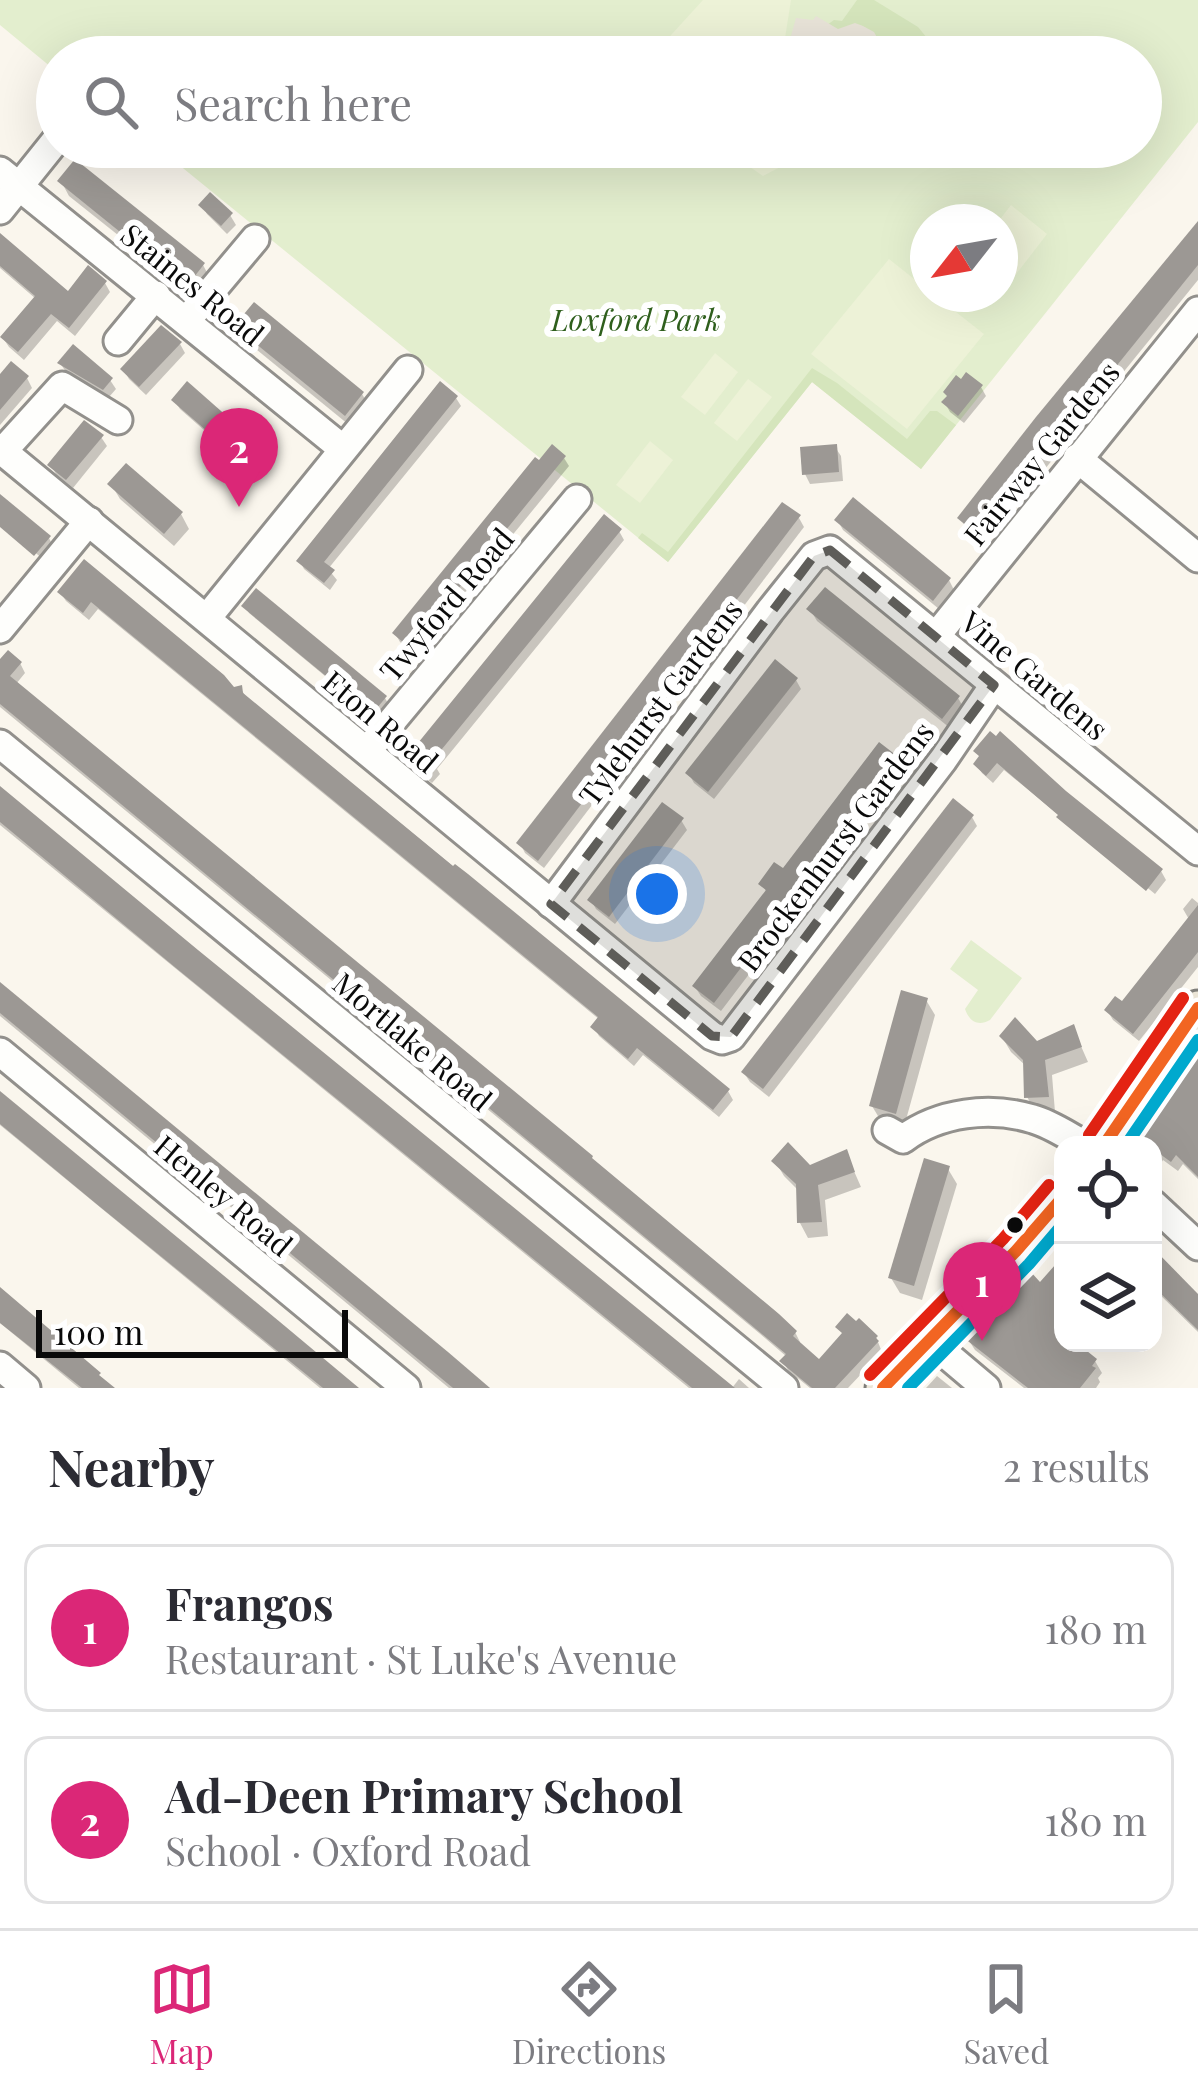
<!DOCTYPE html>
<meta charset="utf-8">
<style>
:root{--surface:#fff;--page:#f7f7f7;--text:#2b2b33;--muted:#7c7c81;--line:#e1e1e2;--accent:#db2777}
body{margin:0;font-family:"Playfair Display",serif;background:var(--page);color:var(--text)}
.controls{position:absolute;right:36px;bottom:36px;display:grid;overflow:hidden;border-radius:24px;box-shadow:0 12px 48px #0002}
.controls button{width:108px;height:108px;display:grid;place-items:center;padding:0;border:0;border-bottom:3px solid var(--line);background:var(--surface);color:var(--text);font:60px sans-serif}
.compass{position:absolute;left:910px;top:204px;width:108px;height:108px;border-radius:50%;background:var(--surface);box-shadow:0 12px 48px #0002;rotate:239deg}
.scale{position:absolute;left:36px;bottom:30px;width:312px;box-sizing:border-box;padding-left:12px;border:6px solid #0a0a0a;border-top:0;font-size:33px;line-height:42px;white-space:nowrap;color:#0a0a0a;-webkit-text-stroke:9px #fff;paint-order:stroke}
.you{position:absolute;left:657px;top:894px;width:42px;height:42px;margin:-30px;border:9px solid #fff;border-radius:50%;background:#1a73e8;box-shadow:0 0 0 18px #1a73e833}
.badge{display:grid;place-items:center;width:78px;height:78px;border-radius:50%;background:var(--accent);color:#fff;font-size:39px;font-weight:700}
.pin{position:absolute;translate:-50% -99px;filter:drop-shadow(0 3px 6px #0008)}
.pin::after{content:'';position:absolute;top:63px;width:42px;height:36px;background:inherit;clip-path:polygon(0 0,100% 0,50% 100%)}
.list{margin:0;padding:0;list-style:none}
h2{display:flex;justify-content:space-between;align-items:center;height:156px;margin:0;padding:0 48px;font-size:51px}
h2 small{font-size:39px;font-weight:400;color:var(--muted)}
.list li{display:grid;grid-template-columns:78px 1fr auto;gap:36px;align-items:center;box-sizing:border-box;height:168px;margin:0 24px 24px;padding:0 24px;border:3px solid var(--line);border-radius:24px}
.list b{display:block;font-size:45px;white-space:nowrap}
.list p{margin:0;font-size:39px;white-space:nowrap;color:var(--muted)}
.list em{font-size:39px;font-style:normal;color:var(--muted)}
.icon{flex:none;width:66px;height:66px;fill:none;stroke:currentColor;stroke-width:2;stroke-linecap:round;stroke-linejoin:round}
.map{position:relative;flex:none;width:1198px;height:1388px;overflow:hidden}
.search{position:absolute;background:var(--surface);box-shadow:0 12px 48px #0002;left:36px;right:36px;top:36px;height:132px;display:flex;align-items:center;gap:30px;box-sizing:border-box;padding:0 42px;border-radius:66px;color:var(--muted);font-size:45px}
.sheet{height:540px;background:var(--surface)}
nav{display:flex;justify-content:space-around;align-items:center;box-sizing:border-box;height:168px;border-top:3px solid var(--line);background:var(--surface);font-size:33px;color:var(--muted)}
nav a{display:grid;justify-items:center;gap:6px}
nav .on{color:var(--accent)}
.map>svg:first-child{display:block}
.green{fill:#e3eece;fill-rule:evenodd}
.forest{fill:#d5e5bc}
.pitch{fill:#edf2d7}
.plaza{fill:#e9e4d9}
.shadow{fill:#0003}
.building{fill:#9c9894}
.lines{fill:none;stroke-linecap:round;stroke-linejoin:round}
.minor-casing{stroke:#92908c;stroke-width:33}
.major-casing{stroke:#7f7e7a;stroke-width:39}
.minor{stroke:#fefefc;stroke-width:27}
.major{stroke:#ebe5d7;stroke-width:33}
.bus-1-casing{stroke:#fff;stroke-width:21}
.bus-2-casing{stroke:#fff;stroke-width:21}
.bus-3-casing{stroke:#fff;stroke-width:21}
.bus-1{stroke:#f26522;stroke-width:12}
.bus-2{stroke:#00a9ce;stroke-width:12}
.bus-3{stroke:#e42313;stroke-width:12}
.marked{fill:#5e5d59;fill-opacity:0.2;stroke:#5e5d59;stroke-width:9;stroke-dasharray:24 15;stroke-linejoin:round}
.bus-dot{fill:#0a0a0a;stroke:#fff;stroke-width:4.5}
.labels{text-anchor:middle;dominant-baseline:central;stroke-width:12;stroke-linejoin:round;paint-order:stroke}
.street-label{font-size:30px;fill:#0a0a0a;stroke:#fff}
.park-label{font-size:30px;font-style:italic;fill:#2f5f1d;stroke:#fff}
</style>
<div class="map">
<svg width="1198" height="1388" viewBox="0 0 1198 1388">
<rect width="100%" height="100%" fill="#faf6ed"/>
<g class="green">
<path d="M 0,0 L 1198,0 L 1198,122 L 921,469 L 812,382 L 668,562 L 157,147 L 1141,147 L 1141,57 L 57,57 L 57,72 L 0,25 ZM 928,222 L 1000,222 L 1000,294 L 928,294 Z"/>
<path d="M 971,940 L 1022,978 L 990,1020 C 978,1027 969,1021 965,1009 L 978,990 L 950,969 Z"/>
</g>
<g class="forest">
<path d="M 857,0 L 874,0 L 918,27 L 927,38 L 929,50 L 934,57 L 888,57 L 886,50 L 827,25 L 834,20 L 842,21 Z"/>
<path d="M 812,368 L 837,383 L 907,439 L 930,411 L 937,411 L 956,425 L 921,469 L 812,382 L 668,562 L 638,538 L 642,533 L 668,552 Z"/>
</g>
<g class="pitch">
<path d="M 703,0 L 791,0 L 782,57 L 651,57 Z"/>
<path d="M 721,147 L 806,147 L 807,153 L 763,176 Z"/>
<path d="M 1011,205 L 1047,234 L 994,303 L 982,294 L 1000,294 L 1000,222 L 998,222 Z"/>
<path d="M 889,259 L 928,290 L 928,294 L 933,294 L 984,334 L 907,429 L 811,354 Z"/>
<path d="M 715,353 L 738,372 L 705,415 L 681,397 Z"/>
<path d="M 748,379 L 772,397 L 737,441 L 714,423 Z"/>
<path d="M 650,441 L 673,460 L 640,503 L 616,485 Z"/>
</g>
<path class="plaza" d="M 816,16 L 838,29 L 855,23 L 863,26 L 874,32 L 888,57 L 851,57 L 853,46 L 850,42 L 846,45 L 843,57 L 785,57 L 796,18 L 813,20 Z"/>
<g class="shadow">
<path d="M 61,181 L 203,265 L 211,280 L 197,298 L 69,196 Z"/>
<path d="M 202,205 L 230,215 L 236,225 L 227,234 L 207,214 Z"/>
<path d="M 1198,225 L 1198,280 L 985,543 L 966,527 L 960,518 Z"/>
<path d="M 0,250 L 68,295 L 105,283 L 110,292 L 75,336 L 57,321 L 24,360 L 9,347 L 3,338 L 36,299 L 0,268 Z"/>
<path d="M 238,326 L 362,394 L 371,409 L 354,429 L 246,341 Z"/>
<path d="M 180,344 L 185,353 L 146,395 L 129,379 L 124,370 Z"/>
<path d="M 60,363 L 110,380 L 116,389 L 109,397 L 66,372 Z"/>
<path d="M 27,378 L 32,388 L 0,425 L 0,379 Z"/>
<path d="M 981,387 L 986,396 L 964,423 L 950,412 L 945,403 Z"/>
<path d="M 456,398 L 461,406 L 328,569 L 337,580 L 330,590 L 304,569 L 300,561 Z"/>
<path d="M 174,400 L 236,428 L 241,437 L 229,452 L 180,409 Z"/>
<path d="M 101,437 L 107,446 L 73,488 L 56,474 L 51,465 Z"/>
<path d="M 835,447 L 841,456 L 843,481 L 810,484 L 805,474 Z"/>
<path d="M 564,458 L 569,466 L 415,654 L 400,642 L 395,633 Z"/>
<path d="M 111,484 L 181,514 L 189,529 L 174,546 L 120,499 Z"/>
<path d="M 0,498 L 49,538 L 53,546 L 43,559 L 0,524 Z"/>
<path d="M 783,506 L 799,518 L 804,527 L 544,868 L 525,853 L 520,843 Z"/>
<path d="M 838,521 L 949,580 L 954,590 L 939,609 L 843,530 Z"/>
<path d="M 619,531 L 624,540 L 437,769 L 440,774 L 432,783 L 413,768 L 408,759 Z"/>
<path d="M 84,563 L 233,690 L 241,689 L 246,697 L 728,1091 L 733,1100 L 719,1117 L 643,1055 L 634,1066 L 599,1036 L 594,1027 L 600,1020 L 98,609 L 89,620 L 66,601 L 60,592 Z"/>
<path d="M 245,606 L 385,698 L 389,705 L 377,719 L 249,613 Z"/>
<path d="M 810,609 L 958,698 L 965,710 L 950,728 L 817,621 Z"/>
<path d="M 20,663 L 25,673 L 16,684 L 795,1332 L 800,1342 L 798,1344 L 819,1363 L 876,1337 L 882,1352 L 848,1388 L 810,1388 L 788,1370 L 783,1361 L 787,1357 L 759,1333 L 0,707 L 0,664 Z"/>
<path d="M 796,680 L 801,689 L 714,799 L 694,783 L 689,774 Z"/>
<path d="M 996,740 L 1161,871 L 1166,880 L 1155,894 L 1004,770 L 993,783 L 982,773 L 976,764 Z"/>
<path d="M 899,761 L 904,771 L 721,1011 L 701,996 L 695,987 L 767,893 L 762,884 L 784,872 Z"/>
<path d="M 0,789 L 731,1388 L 689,1388 L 0,825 Z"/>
<path d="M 972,817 L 977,826 L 769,1097 L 750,1082 L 744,1073 Z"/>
<path d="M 681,820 L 687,830 L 615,924 L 596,909 L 591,900 Z"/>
<path d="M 1192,898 L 1198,903 L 1198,967 L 1139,1041 L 1113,1020 L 1107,1010 L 1122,1005 L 1190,921 L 1183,909 Z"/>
<path d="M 0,986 L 486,1388 L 449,1388 L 0,1016 Z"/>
<path d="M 926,1000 L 935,1015 L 904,1127 L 881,1121 L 872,1106 Z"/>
<path d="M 1073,1028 L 1088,1062 L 1052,1075 L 1055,1112 L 1036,1112 L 1027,1097 L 1026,1066 L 1011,1052 L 1002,1037 L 1036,1044 Z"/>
<path d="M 1198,1053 L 1198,1179 L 1183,1164 L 1178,1171 L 1163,1160 L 1160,1165 L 1153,1159 L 1153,1145 Z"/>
<path d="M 0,1095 L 354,1388 L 320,1388 L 0,1125 Z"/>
<path d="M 846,1153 L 861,1187 L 825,1200 L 828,1236 L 808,1238 L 800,1223 L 799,1191 L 784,1176 L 775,1161 L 809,1169 Z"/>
<path d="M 948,1169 L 957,1184 L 922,1300 L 900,1293 L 891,1278 Z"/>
<path d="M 1063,1261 L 1063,1343 L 1081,1343 L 1078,1347 L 1095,1361 L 1102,1373 L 1098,1378 L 1100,1382 L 1096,1388 L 1024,1388 L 975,1350 L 968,1339 L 1040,1286 Z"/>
<path d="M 1153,1262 L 1198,1297 L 1198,1332 L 1153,1288 Z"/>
<path d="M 0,1292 L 113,1388 L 79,1388 L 0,1323 Z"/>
<path d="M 937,1376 L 952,1388 L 926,1388 Z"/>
<path d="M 739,1379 L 749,1388 L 732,1388 Z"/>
</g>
<g class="building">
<path d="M 75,159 L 205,263 L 187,286 L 57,181 Z"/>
<path d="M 210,192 L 233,213 L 221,226 L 198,205 Z"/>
<path d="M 1198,221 L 1198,265 L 979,536 L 957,518 L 1036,417 Z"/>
<path d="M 0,233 L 68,291 L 88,265 L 107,281 L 69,328 L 51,314 L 18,352 L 0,337 L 35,296 L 0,266 Z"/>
<path d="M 254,302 L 364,392 L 345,416 L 234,326 Z"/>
<path d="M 161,325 L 182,342 L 139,387 L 120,369 Z"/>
<path d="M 73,344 L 113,378 L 103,390 L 57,363 Z"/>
<path d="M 11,361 L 29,376 L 0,410 L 0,374 Z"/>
<path d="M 966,372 L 983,385 L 958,416 L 941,402 L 947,396 L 943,392 L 956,375 L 961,379 Z"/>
<path d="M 187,381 L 238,426 L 222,444 L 171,400 Z"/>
<path d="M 440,381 L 458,396 L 324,562 L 335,570 L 324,583 L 296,561 Z"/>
<path d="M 84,420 L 104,435 L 66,480 L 47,465 Z"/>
<path d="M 552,444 L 566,456 L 410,648 L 392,633 L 535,457 L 539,460 Z"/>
<path d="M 837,444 L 839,472 L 802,475 L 800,447 Z"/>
<path d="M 126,463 L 183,512 L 164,534 L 107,484 Z"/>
<path d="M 0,494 L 51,536 L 34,556 L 0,527 Z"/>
<path d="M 853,497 L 951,578 L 933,601 L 834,520 Z"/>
<path d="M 782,502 L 801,515 L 538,861 L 516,843 Z"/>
<path d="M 604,514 L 622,529 L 433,760 L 437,763 L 426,777 L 405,759 Z"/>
<path d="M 84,559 L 224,675 L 234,687 L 242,685 L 243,693 L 453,866 L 455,864 L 468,874 L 730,1089 L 713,1110 L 637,1048 L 628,1059 L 590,1027 L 598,1017 L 91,602 L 83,613 L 57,592 Z"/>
<path d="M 825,587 L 960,696 L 942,719 L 806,609 Z"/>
<path d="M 256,588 L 387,696 L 372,714 L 241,606 Z"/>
<path d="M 8,650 L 22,662 L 10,676 L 593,1156 L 592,1158 L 779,1314 L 797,1331 L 793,1336 L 819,1359 L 842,1333 L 835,1327 L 847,1313 L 856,1321 L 859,1318 L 878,1336 L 876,1338 L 879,1341 L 835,1388 L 812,1388 L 779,1361 L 786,1354 L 750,1324 L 0,704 L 0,659 Z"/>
<path d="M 775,659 L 798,678 L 708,792 L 685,773 Z"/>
<path d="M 990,731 L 996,736 L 1000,731 L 1066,791 L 1163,869 L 1146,891 L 1056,817 L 1058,815 L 997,763 L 986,776 L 973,764 L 979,756 L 973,751 Z"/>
<path d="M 879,742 L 901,759 L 714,1003 L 692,986 L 766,890 L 758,884 L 774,862 L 783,868 Z"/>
<path d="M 0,786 L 198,950 L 735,1388 L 692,1388 L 176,968 L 0,822 Z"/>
<path d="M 953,798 L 974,815 L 763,1089 L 741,1072 Z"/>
<path d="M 662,802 L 684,818 L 609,917 L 587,900 Z"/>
<path d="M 1198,905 L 1198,952 L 1133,1034 L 1104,1010 L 1115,996 L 1122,1001 Z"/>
<path d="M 0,982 L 448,1352 L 490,1388 L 453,1388 L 0,1013 Z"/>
<path d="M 901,990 L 928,998 L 896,1114 L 869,1106 Z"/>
<path d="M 1015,1017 L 1037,1041 L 1074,1024 L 1082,1047 L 1045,1060 L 1049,1097 L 1024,1098 L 1023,1060 L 999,1036 Z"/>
<path d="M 1198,1047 L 1198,1177 L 1176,1155 L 1171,1162 L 1153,1149 L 1153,1145 L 1136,1145 L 1179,1083 L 1176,1080 Z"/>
<path d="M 0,1091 L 280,1322 L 359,1388 L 323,1388 L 99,1206 L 0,1124 Z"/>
<path d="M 788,1142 L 810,1165 L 847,1149 L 855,1172 L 818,1185 L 822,1222 L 797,1223 L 796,1184 L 771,1161 Z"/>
<path d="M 924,1158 L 950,1166 L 914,1286 L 888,1278 Z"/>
<path d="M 1153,1248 L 1198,1294 L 1198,1330 L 1153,1286 Z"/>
<path d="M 1063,1256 L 1063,1343 L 1077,1343 L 1097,1359 L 1092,1366 L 1096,1368 L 1080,1388 L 1028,1388 L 964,1338 L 1030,1271 L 1040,1282 Z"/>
<path d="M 0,1287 L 101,1373 L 99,1375 L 115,1388 L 82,1388 L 0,1323 Z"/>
</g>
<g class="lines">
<g class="minor-casing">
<g id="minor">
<path d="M 0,171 L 343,449"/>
<path d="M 0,210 L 57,139"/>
<path d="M 187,320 L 255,239"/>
<path d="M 118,341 L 156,295"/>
<path d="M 0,449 L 712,1036 L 722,1040 L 731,1037 L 943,760 L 994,685"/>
<path d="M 3,451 L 62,386 L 118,420"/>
<path d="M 1077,458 L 1198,558"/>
<path d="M 207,618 L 408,370"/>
<path d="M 0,629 L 89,521"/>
<path d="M 936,636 L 1198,311"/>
<path d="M 0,744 L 784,1388"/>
<path d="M 367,751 L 577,499"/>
<path d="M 551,904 L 770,611 L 814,556 L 830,550 L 1198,851"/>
<path d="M 0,1052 L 406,1388"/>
<path d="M 887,1130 L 903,1139 C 939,1112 990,1106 1033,1119 C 1051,1124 1068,1136 1085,1145"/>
<path d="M 1153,1204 L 1198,1246"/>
<path d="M 928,1339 L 986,1388"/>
<path d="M 0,1366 L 26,1388"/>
</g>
</g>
<g class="major-casing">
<g id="major">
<path d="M 1104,1145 L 1198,1008"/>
<path d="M 883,1388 L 1016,1251 L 1063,1197"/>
</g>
</g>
<use href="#minor" class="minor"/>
<use href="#major" class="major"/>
<g class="bus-1-casing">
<g id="bus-1">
<path d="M 1104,1145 L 1198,1008"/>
<path d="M 883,1388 L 1016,1251 L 1063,1197"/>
</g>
</g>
<g class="bus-2-casing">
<g id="bus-2">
<path d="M 1126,1145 L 1198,1040"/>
<path d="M 908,1388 L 1029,1264 L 1063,1224"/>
</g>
</g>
<g class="bus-3-casing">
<g id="bus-3">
<path d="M 1089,1135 L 1183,998"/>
<path d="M 870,1375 L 1003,1239 L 1049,1185"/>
</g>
</g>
<use href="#bus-1" class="bus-1"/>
<use href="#bus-2" class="bus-2"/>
<use href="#bus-3" class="bus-3"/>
</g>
<path class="marked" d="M 830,550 L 994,685 L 731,1037 L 712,1036 L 551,904 L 814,556 Z"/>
<circle class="bus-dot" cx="1015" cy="1225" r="10"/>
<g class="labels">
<g class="street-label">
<text transform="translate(193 284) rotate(39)">Staines Road</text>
<text transform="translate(1041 453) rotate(-51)">Fairway Gardens</text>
<text transform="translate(446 604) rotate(-50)">Twyford Road</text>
<text transform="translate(1035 675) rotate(40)">Vine Gardens</text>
<text transform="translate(660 702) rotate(-53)">Tylehurst Gardens</text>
<text transform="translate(381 721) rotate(40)">Eton Road</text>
<text transform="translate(835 846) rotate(-53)">Brockenhurst Gardens</text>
<text transform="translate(413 1041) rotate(40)">Mortlake Road</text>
<text transform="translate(224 1195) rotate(40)">Henley Road</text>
</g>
<g class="park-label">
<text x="636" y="319">Loxford Park</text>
</g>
</g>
</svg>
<div class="controls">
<button><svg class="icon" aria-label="locate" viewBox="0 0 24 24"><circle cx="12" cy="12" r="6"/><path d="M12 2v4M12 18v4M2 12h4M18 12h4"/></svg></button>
<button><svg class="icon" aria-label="layers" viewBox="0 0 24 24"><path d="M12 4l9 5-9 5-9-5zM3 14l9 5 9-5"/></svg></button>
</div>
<svg class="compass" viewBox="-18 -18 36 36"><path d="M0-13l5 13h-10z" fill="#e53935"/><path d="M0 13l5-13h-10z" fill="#7c7c81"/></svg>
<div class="scale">100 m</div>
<div class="you"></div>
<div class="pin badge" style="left:982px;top:1341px">1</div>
<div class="pin badge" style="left:239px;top:507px">2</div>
<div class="search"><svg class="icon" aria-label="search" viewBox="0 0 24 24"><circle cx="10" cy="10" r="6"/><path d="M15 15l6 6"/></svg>Search here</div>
</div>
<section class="sheet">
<h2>Nearby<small>2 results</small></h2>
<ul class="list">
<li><span class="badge">1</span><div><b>Frangos</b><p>Restaurant · St Luke's Avenue</p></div><em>180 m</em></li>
<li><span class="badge">2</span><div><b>Ad-Deen Primary School</b><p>School · Oxford Road</p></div><em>180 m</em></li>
</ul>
</section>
<nav>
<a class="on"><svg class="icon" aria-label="map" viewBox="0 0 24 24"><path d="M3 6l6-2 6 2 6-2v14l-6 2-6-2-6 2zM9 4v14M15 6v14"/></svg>Map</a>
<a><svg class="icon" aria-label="directions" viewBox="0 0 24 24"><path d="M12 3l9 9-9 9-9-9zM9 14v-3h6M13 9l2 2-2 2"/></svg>Directions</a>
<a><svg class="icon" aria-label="saved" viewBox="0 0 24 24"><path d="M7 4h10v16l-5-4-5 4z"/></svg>Saved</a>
</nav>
